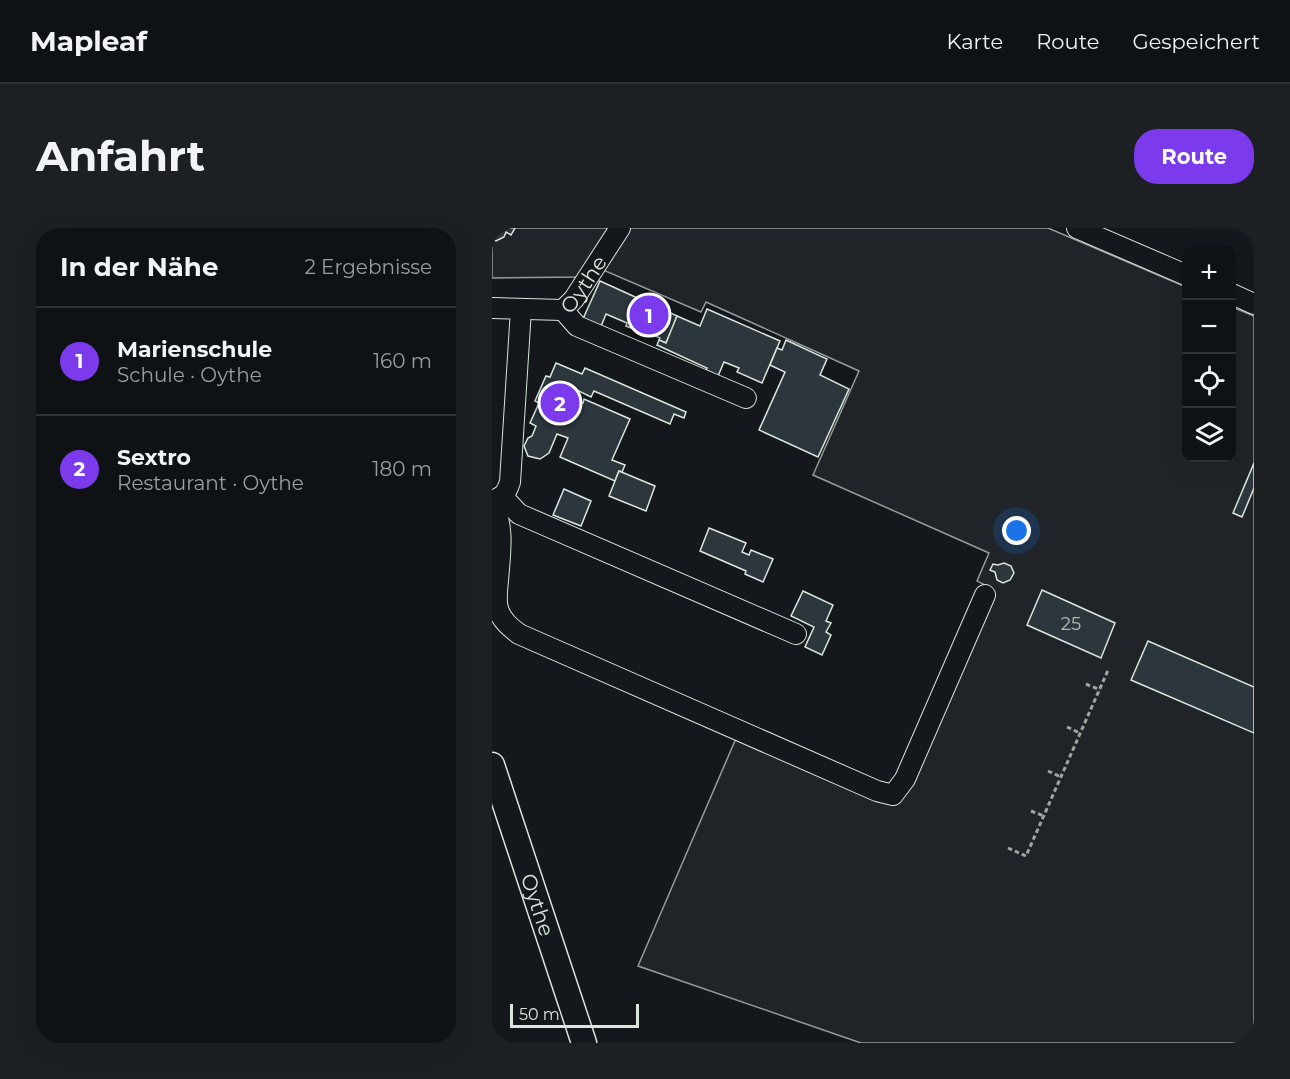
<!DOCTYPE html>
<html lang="de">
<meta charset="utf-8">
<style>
:root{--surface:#0f1215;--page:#1d2022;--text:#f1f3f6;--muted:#9b9ea0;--line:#2f3234;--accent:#7c3aed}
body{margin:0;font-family:Montserrat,sans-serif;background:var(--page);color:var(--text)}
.controls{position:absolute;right:18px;top:18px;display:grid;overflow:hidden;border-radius:12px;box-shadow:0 6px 24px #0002}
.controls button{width:54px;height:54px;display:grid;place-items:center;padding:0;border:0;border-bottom:2px solid var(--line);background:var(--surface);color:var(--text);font:30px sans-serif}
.scale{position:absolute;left:18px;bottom:15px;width:129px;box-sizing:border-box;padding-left:6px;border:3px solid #d8e6dc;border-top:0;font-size:16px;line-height:21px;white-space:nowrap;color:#d8e6dc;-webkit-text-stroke:4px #14181c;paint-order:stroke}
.you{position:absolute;left:525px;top:303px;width:21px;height:21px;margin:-15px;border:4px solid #fff;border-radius:50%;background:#1a73e8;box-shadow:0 0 0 9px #1a73e833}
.badge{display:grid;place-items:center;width:39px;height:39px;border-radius:50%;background:var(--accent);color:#fff;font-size:20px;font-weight:700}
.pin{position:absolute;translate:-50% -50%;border:3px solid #fff;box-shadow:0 2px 6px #0006}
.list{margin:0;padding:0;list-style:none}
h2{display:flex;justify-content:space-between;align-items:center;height:78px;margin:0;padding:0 24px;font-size:26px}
h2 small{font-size:20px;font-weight:400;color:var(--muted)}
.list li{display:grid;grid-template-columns:39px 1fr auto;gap:18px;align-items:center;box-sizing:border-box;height:108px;padding:0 24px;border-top:2px solid var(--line)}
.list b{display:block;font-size:22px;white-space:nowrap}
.list p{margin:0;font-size:20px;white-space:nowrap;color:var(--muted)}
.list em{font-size:20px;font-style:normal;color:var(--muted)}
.icon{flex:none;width:33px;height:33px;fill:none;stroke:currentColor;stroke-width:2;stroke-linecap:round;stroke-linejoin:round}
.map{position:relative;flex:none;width:762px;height:815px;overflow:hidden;border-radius:24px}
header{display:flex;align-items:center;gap:36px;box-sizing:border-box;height:84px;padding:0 30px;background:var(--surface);border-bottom:2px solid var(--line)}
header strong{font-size:28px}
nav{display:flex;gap:33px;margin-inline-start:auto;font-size:21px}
.intro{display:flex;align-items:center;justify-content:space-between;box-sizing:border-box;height:144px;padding:0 36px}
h1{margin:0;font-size:42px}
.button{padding:15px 27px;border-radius:24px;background:var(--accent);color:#fff;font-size:21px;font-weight:700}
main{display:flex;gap:36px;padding:0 36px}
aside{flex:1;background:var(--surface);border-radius:24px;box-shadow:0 6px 24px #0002}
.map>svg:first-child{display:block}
.green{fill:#202428;stroke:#939e99;stroke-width:1.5}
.building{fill:#2c363c;stroke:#d8e6dc;stroke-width:1.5}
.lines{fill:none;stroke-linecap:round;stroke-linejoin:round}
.minor-casing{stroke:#d8e6dc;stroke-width:22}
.major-casing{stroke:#d8e6dc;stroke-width:27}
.path{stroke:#9da8a2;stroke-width:3;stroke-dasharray:4.5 3;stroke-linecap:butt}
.minor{stroke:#14181c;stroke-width:20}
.major{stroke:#14181c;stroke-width:24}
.labels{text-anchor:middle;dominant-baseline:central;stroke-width:4.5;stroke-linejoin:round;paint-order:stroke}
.number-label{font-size:18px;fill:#adbab4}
.street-label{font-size:21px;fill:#d8e6dc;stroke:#14181c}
</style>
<header>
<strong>Mapleaf</strong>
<nav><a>Karte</a><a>Route</a><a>Gespeichert</a></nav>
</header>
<div class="intro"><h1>Anfahrt</h1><a class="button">Route</a></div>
<main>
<aside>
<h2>In der Nähe<small>2 Ergebnisse</small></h2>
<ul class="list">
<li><span class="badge">1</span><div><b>Marienschule</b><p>Schule · Oythe</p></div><em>160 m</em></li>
<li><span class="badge">2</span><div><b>Sextro</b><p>Restaurant · Oythe</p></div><em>180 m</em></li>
</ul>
</aside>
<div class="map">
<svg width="762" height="815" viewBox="0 0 762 815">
<rect width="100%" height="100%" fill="#14181c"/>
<g class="green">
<path d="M 0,0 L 121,0 L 90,49 L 0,50 Z"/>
<path d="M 138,0 L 556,0 L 694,59 L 694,230 L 740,230 L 740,79 L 762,88 L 762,815 L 369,815 L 146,738 L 245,508 L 401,572 L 497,359 L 485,353 L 497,325 L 321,247 L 367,143 L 214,74 L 209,84 L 111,42 Z"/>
</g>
<g class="building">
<path d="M 0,0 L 23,0 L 19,7 L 14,4 L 12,9 L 4,13 L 0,11 Z"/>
<path d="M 108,53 L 185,88 L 174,115 L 167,112 L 168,110 L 145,99 L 144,102 L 134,98 L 135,95 L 114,86 L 108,101 L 90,93 Z"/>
<path d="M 215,81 L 288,113 L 270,155 L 245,144 L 247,140 L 232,134 L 226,148 L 214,142 L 215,140 L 165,117 L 167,112 L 174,115 L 185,88 L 208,98 Z"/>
<path d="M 294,112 L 335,131 L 328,147 L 357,161 L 326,229 L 267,202 L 293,144 L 278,137 L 285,120 L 290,122 Z"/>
<path d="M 64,135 L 90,146 L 93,140 L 194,184 L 192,190 L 182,186 L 178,196 L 102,163 L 99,169 L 85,162 L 81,171 L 91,175 L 92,171 L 138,191 L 120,232 L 133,237 L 130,244 L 127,243 L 123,253 L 68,229 L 76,210 L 65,206 L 57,225 L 48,231 L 36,228 L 32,218 L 36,210 L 40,208 L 44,198 L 38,195 L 47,175 L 43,173 L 54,148 L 58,149 Z"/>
<path d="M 762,235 L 762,260 L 750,289 L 741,285 Z"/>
<path d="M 127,243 L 163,258 L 154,283 L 117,268 Z"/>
<path d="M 72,261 L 99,273 L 89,298 L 61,287 Z"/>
<path d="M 217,300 L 254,315 L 250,324 L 257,327 L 259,322 L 281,331 L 271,354 L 253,346 L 254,343 L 208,323 Z"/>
<path d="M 512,335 L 519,338 L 522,345 L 518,352 L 511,355 L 505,352 L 503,344 L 498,342 L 501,336 L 506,337 Z"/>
<path d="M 550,362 L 623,395 L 609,430 L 535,397 Z"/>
<path d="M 311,363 L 341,377 L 334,393 L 339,395 L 334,404 L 339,407 L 330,427 L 313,419 L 322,399 L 299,388 Z"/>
<path d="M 656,413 L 762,459 L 762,505 L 639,452 Z"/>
</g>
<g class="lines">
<g class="minor-casing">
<g id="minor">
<path d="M 585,0 L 694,47"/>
<path d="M 740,66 L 762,76"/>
<path id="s1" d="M 0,80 L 71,82 L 82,71 L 128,0"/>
<path d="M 71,82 L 85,98 L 254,170"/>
<path d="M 11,269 L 27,286 L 304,406"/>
<path d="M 0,273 C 12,268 14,266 18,254 L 29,81"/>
<path d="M 0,274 C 13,299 8,325 6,353 C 5,361 4,373 6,381 C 10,393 18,399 27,406 L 385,563 L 401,567 L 413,551 L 493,367"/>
</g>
</g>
<g class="major-casing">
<g id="major">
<path id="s2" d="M 0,537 L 92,815"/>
</g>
</g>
<g class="path">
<path d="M 594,456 L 608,462"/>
<path d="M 575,499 L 588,505"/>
<path d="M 556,543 L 569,549"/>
<path d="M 539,583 L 552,588"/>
<path d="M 516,620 L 534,628 L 617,440"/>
</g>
<use href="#minor" class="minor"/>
<use href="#major" class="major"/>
</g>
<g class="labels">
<g class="number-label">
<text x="579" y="396">25</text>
</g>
<g class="street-label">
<text stroke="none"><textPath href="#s1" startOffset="104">Oythe</textPath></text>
<text stroke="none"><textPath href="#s2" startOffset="147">Oythe</textPath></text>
</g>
</g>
</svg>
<div class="controls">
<button>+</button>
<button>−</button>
<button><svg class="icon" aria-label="locate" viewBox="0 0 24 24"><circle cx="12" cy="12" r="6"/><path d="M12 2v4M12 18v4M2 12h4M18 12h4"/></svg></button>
<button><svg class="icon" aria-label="layers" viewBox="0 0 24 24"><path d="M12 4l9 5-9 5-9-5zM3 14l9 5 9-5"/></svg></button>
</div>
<div class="scale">50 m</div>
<div class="you"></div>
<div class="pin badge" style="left:157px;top:87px">1</div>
<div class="pin badge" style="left:68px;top:175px">2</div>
</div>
</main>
